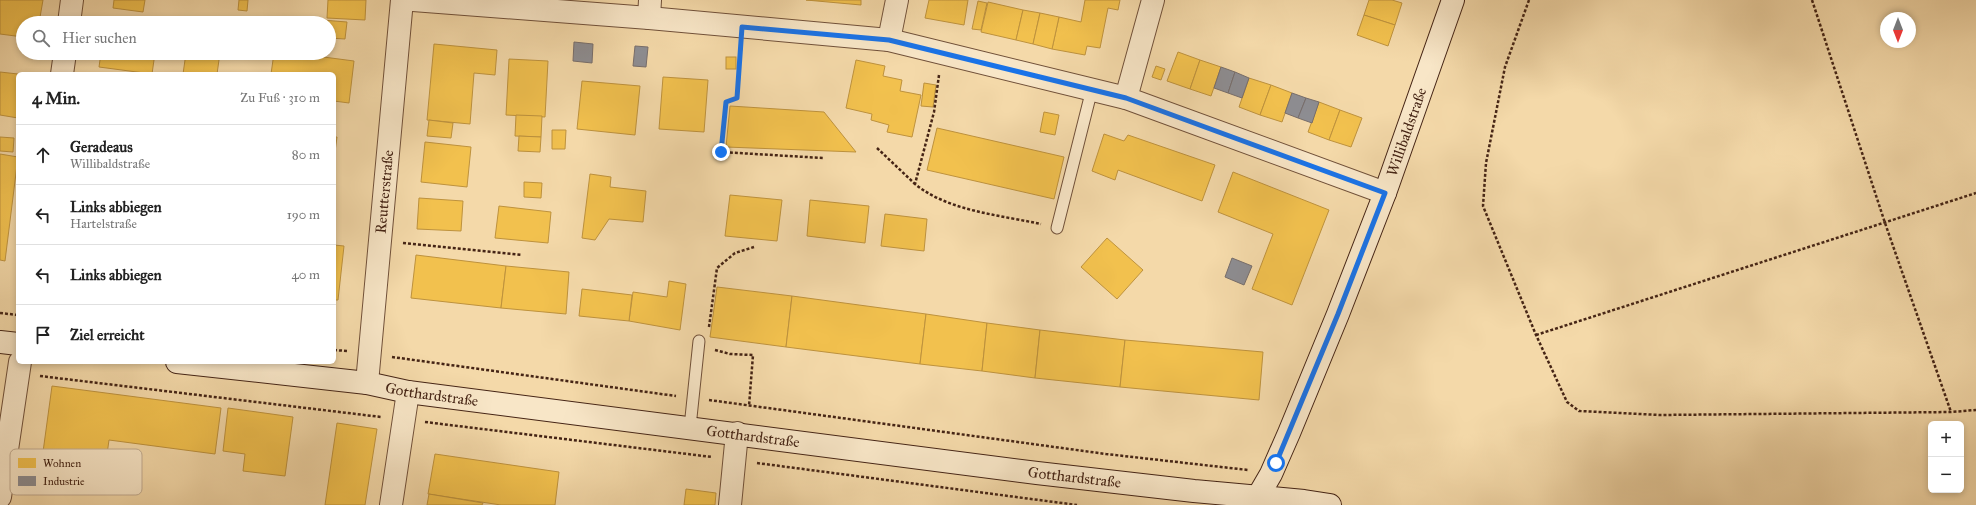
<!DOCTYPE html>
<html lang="de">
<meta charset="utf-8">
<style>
:root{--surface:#fff;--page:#f2f2f2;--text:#222;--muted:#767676;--line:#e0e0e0}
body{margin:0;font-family:"IM FELL Great Primer",serif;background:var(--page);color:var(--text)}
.controls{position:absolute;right:12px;bottom:12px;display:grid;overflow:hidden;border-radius:6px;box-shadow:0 2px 6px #0003}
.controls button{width:36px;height:36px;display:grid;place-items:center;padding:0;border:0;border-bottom:1px solid var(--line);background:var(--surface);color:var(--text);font:20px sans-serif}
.compass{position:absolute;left:1880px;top:12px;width:36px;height:36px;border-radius:50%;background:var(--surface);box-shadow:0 2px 6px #0003;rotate:180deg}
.stop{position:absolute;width:12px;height:12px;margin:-9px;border:3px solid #1a73e8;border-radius:50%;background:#fff}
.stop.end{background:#1a73e8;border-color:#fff;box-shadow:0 1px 4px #0008}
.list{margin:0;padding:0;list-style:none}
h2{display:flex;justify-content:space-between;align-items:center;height:52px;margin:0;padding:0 16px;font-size:17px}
h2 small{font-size:13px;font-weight:400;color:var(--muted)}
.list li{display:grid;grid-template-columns:26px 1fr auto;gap:12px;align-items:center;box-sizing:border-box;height:60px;padding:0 16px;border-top:1px solid var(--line)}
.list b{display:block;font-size:15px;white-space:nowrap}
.list p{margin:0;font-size:13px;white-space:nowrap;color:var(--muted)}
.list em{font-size:13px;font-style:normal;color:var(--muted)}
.icon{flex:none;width:22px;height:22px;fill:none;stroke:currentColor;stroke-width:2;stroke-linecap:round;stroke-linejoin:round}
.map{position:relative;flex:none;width:1976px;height:505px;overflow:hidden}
.search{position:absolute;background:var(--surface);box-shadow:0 2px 6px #0003;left:16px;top:16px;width:320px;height:44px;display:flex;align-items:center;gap:10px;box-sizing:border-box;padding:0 14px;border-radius:22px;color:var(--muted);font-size:15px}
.panel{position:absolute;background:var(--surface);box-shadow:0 2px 6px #0003;left:16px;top:72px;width:320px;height:292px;border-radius:6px}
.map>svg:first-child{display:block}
.homes{fill:#f2c14e;stroke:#be923d}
.industry{fill:#8d8d92;stroke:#776e6c}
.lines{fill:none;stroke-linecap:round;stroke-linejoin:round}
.lane-casing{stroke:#71513a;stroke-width:13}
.street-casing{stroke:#71513a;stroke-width:24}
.secondary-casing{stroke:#452415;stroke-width:24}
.path{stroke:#452415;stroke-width:2.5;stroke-dasharray:3 2;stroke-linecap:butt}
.lane{stroke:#f8e6c7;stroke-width:11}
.street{stroke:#f8e6c7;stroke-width:22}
.secondary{stroke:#f8e6c7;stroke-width:22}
.route{stroke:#1a73e8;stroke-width:5}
.labels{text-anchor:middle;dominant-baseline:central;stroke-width:4;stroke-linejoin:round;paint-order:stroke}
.street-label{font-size:15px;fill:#452415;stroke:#f8e6c7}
.key{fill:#f8e6c7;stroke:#c2ac92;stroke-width:1}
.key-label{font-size:11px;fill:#452415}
</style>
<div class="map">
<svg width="1976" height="505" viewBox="0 0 1976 505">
<rect width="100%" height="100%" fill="#f4d9a9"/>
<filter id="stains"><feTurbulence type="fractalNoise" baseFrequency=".005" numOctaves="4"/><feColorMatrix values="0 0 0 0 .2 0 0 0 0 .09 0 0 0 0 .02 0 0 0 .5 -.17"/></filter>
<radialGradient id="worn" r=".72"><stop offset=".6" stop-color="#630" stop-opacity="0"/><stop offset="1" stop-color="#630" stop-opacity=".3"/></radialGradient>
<g class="homes">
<path d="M 0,0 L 43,0 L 39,23 L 23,23 L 23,37 L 0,34 Z"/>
<path d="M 114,0 L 145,0 L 143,12 L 113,8 Z"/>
<path d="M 239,0 L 248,0 L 247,11 L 238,10 Z"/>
<path d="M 328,0 L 366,0 L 365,20 L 327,18 Z"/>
<path d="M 806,0 L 861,0 L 861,5 Z"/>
<path d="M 929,0 L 968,0 L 964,25 L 925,18 Z"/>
<path d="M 1085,0 L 1120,0 L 1118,10 L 1108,8 L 1100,48 L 1087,46 L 1085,55 L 1052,49 L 1059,17 L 1081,22 Z"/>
<path d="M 1369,0 L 1392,0 L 1402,3 L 1395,25 L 1364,15 Z"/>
<path d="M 978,1 L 987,3 L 981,30 L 972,29 Z"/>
<path d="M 988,2 L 1023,10 L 1016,40 L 981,32 Z"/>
<path d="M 1023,10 L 1040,13 L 1033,44 L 1016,40 Z"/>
<path d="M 1040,13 L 1059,17 L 1052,49 L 1033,44 Z"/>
<path d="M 1364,15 L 1395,25 L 1388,46 L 1357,35 Z"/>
<path d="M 322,20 L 347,22 L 345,39 L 329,38 L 329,23 L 322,23 Z"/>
<path d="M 434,44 L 497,50 L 495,75 L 474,73 L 470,124 L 427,120 Z"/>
<path d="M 1178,52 L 1200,60 L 1190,89 L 1167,81 Z"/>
<path d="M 101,53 L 155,53 L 152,74 L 99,67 Z"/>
<path d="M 186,53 L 220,53 L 217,74 L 183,74 Z"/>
<path d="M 274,53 L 293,53 L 354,61 L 349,103 L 334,101 L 334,74 L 271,74 Z"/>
<rect x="726" y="57" width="10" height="12"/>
<path d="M 509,59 L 548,61 L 545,117 L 506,115 Z"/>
<path d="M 856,60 L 885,66 L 883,76 L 902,80 L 900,91 L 921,95 L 912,137 L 887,132 L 889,125 L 871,120 L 872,114 L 846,108 Z"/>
<path d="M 1200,60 L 1221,67 L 1211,96 L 1190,89 Z"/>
<path d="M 1156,66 L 1165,69 L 1161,80 L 1152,77 Z"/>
<path d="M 0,72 L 18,74 L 18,118 L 0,115 Z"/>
<path d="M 663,77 L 708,80 L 704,132 L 659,129 Z"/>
<path d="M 1249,78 L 1271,85 L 1260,115 L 1239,107 Z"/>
<path d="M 582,81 L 640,86 L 635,135 L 577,129 Z"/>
<path d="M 924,83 L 936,85 L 933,107 L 921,106 Z"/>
<path d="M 1271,85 L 1292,93 L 1282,122 L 1260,115 Z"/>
<path d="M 1319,102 L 1340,110 L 1329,140 L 1308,132 Z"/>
<path d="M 730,106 L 824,112 L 856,152 L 726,147 Z"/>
<path d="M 1340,110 L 1362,118 L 1351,147 L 1329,140 Z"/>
<path d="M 1044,112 L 1059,115 L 1055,135 L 1040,132 Z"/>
<path d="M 516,115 L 542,116 L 541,137 L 515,136 Z"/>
<path d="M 429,120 L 453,123 L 451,138 L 427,136 Z"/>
<path d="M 937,128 L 1064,157 L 1054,199 L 927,170 Z"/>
<path d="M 552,130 L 566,130 L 565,149 L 552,149 Z"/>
<path d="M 1104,134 L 1124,141 L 1128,135 L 1215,165 L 1202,201 L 1118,170 L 1115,180 L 1092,171 Z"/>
<path d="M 519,136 L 541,137 L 540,152 L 518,151 Z"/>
<path d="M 0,137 L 14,138 L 13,152 L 0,151 Z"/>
<path d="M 334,137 L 337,137 L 334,159 Z"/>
<path d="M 425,142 L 471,147 L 467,187 L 421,182 Z"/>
<path d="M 0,154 L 18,157 L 5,261 L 0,260 Z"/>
<path d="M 1233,172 L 1329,210 L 1292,305 L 1252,289 L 1273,234 L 1218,212 Z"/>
<path d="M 590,174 L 611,177 L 610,187 L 646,191 L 643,222 L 609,219 L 595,240 L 582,238 Z"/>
<path d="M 524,182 L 542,183 L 541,198 L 524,197 Z"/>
<path d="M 730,195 L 782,200 L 777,241 L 725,236 Z"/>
<path d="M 419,198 L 463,201 L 461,231 L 417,229 Z"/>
<path d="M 810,200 L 869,206 L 865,243 L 807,236 Z"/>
<path d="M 499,206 L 551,212 L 548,243 L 495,238 Z"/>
<path d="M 885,214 L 927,219 L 924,251 L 881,246 Z"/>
<path d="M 1107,238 L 1143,270 L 1117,299 L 1081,267 Z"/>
<path d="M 334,245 L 344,246 L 338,300 L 334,300 Z"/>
<path d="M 416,255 L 506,266 L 501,308 L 411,298 Z"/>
<path d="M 506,266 L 569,272 L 566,314 L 501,308 Z"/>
<path d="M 669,281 L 686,284 L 680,330 L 629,321 L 633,292 L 667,297 Z"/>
<path d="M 717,287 L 792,296 L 786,347 L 710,337 Z"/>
<path d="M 582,289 L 632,295 L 629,321 L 579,316 Z"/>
<path d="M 792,296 L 926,314 L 920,364 L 786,347 Z"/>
<path d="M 926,314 L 987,323 L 982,371 L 920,364 Z"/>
<path d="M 987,323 L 1040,330 L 1035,378 L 982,371 Z"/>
<path d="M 1040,330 L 1125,340 L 1120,387 L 1035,378 Z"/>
<path d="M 1125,340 L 1263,352 L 1259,400 L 1120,387 Z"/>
<path d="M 52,386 L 221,408 L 215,454 L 109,440 L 103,483 L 40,474 Z"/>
<path d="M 228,408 L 293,417 L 285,476 L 243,471 L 245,454 L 223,451 Z"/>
<path d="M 337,423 L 377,429 L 365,505 L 325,505 Z"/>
<path d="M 435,454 L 559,472 L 555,505 L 501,505 L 428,494 Z"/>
<path d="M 686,489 L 716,493 L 715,505 L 684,505 Z"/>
<path d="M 429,494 L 483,503 L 482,505 L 427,505 Z"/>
</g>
<g class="industry">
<path d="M 574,42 L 593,44 L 592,63 L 573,61 Z"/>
<path d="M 635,46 L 648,47 L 646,67 L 633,66 Z"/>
<path d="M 1221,67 L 1235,72 L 1228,93 L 1214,88 Z"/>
<path d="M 1235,72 L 1249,78 L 1242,98 L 1228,93 Z"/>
<path d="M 1292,93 L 1306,98 L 1298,118 L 1285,113 Z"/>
<path d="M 1306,98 L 1319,102 L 1312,123 L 1298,118 Z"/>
<path d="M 1232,258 L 1252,266 L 1244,285 L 1225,277 Z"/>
</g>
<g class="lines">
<g class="lane-casing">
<g id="lane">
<path d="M 1057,228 L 1092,89"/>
<path d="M 690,427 L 699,341"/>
</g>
</g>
<g class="street-casing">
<g id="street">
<path d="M 413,0 L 649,18 L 889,40 L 1126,98 L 1385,193"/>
<path d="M 649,18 L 650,0"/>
<path d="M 69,23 L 72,0"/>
<path d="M 889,40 L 897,0"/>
<path d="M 62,74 L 65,53"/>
<path d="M 1126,98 L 1153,0"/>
<path id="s1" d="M 367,383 L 402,0"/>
<path d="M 0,497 L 20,362"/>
<path d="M 391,505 L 408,392"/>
<path d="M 730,505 L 737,433"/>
</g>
</g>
<g class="secondary-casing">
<g id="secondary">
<path d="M 0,342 L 18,344"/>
<path id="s2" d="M 177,362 L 367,383 L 408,392 L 1037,473 L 1194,491 L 1304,501 L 1330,505"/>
<path id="s3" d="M 1253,505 L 1271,474 L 1289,433 L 1338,314 L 1385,193 L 1453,0"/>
</g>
</g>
<g class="path">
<path d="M 1529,0 L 1505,67 L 1486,163 L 1483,206 L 1536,335 L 1567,402 L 1579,411 L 1661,415 L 1951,412 L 1976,410"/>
<path d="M 1812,0 L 1885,223 L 1951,412"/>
<path d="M 741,49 L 737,98 L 726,102 L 721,152 L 823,158"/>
<path d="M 939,75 L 934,112 L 915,184 C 948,211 999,215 1041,224"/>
<path d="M 877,148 L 915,184"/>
<path d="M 403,243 L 522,255"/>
<path d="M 0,313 L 18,315"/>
<path d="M 709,327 L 717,268 L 735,253 L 754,247"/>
<path d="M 1536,335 L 1976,193"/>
<path d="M 334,350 L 347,351"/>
<path d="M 715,350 L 730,354 L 753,355 L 749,406"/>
<path d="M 392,357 L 676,396"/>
<path d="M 40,376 L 381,417"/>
<path d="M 709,400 L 1106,454 L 1248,470"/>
<path d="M 425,422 L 712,457"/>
<path d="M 757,463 L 1077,505"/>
</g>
<use href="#lane" class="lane"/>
<use href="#street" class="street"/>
<use href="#secondary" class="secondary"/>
</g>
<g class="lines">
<path class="route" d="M 721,152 L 726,102 L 737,98 L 742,27 L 889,40 L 1126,98 L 1385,193 L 1338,314 L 1276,463"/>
</g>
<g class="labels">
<g class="street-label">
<text stroke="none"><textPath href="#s3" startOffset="404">Willibaldstraße</textPath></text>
<text stroke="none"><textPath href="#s1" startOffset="192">Reutterstraße</textPath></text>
<text stroke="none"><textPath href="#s2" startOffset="257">Gotthardstraße</textPath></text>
<text stroke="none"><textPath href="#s2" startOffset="581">Gotthardstraße</textPath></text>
<text stroke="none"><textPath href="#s2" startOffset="905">Gotthardstraße</textPath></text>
</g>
</g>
<rect x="10" y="449" width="132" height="46" rx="6" class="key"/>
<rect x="18" y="458" width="18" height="10" fill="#f2c14e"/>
<rect x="18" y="476" width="18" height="10" fill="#8d8d92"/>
<g class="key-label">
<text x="43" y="467">Wohnen</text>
<text x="43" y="485">Industrie</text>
</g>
<rect width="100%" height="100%" filter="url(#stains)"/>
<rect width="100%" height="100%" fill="url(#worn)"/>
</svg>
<div class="controls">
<button>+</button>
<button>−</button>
</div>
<svg class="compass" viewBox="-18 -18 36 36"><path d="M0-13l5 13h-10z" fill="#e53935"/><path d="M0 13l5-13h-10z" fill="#767676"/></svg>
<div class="stop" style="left:1276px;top:463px"></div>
<div class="stop end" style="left:721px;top:152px"></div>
<div class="search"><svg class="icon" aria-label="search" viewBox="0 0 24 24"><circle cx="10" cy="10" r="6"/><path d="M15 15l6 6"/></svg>Hier suchen</div>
<section class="panel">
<h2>4 Min.<small>Zu Fuß · 310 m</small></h2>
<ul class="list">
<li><svg class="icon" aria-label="ahead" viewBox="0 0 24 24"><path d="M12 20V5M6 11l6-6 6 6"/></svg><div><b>Geradeaus</b><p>Willibaldstraße</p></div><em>80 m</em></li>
<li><svg class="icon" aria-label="left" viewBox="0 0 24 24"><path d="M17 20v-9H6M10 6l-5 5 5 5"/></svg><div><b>Links abbiegen</b><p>Hartelstraße</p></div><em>190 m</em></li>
<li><svg class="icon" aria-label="left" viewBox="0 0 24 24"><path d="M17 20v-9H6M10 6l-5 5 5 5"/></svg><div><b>Links abbiegen</b></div><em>40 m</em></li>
<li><svg class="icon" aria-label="arrive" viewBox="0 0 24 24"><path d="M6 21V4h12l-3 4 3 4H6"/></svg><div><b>Ziel erreicht</b></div></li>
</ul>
</section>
</div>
